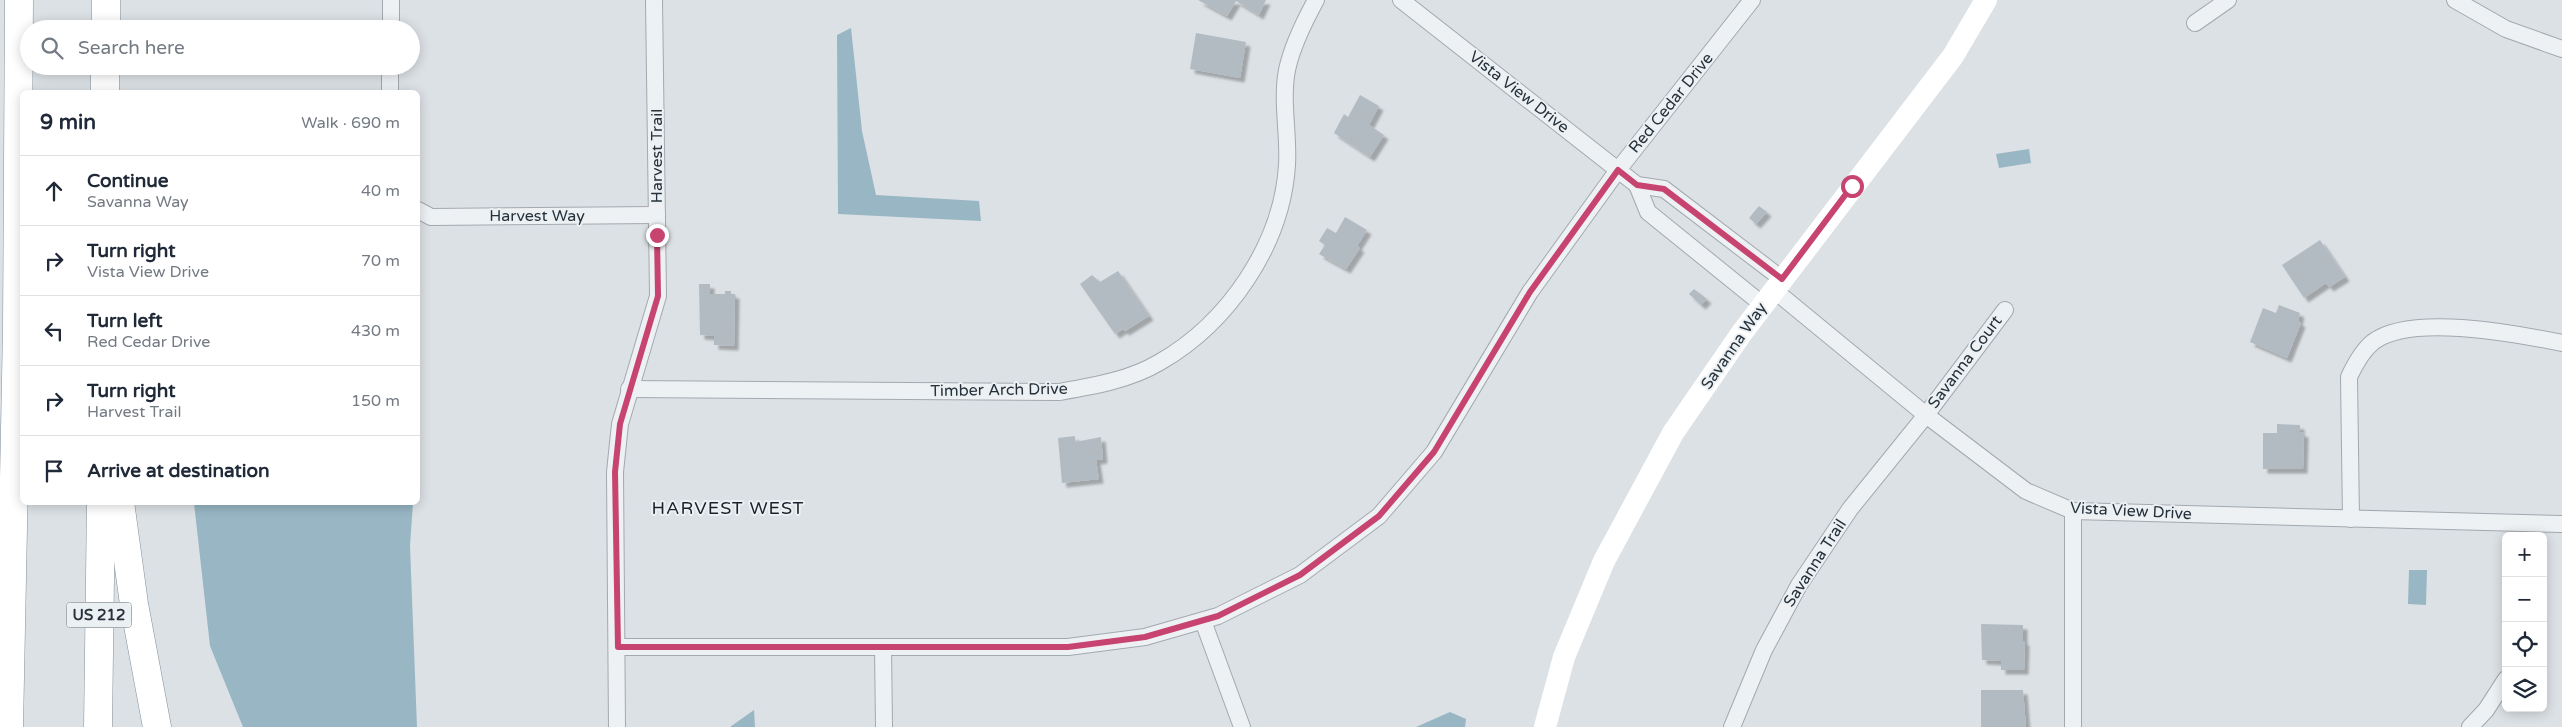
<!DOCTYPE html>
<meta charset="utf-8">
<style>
:root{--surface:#fff;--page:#f2f2f3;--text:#1f2937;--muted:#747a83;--line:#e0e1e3}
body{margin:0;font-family:"Varela Round",sans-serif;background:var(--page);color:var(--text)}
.controls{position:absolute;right:15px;bottom:15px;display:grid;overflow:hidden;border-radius:8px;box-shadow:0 2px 12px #0003}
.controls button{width:45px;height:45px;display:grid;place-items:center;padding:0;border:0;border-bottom:1px solid var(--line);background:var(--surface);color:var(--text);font:25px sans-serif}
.stop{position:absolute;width:15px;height:15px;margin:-11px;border:4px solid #c74470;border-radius:50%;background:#fff}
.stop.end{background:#c74470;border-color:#fff;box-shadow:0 1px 5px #0008}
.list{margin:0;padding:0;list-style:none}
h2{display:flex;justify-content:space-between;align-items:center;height:65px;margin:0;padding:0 20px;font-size:21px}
h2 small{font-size:16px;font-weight:400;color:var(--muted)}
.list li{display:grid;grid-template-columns:32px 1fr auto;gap:15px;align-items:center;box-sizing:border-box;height:70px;padding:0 20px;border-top:1px solid var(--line)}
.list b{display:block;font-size:19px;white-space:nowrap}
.list p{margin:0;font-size:16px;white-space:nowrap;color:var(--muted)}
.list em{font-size:16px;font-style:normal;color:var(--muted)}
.icon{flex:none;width:28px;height:28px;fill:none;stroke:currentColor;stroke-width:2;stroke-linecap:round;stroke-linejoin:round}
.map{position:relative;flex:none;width:2562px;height:727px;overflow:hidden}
.search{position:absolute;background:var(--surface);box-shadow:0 2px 12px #0003;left:20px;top:20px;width:400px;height:55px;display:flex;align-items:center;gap:12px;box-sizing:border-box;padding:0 18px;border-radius:28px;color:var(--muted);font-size:19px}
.panel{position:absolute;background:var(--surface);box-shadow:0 2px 12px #0003;left:20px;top:90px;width:400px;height:415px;border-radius:8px}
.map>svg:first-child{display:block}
.water{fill:#98b6c4}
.building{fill:#b3bbc2;filter:url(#shadow)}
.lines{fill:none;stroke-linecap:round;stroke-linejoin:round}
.street-casing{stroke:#a2a9af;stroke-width:18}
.highway-casing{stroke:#84919b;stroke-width:29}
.street{stroke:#eef1f4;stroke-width:16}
.secondary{stroke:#fff;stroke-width:22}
.highway{stroke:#fff;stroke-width:28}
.route{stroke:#c74470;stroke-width:6}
.labels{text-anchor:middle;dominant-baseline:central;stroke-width:4;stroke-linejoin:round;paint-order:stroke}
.shield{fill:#ebf0f3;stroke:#616a72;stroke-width:1}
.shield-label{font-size:15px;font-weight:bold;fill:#26313b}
.street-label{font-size:16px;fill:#26313b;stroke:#ebf0f3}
.neighbourhood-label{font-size:18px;letter-spacing:1px;fill:#19222b;stroke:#ebf0f3}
</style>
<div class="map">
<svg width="2562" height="727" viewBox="0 0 2562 727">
<defs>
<filter id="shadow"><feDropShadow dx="4.5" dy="4.5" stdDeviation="1" flood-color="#0004"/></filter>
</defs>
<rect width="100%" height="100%" fill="#dce1e5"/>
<g class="water">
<path d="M 851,28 L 862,131 L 876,195 L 979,201 L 981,221 L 838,214 L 837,35 Z"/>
<path d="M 2029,149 L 2031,163 L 1999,168 L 1996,154 Z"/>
<path d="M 194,503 L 413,503 L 410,546 L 417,727 L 243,727 L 210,646 Z"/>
<path d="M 2409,570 L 2427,570 L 2426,605 L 2408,604 Z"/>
<path d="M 754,710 L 755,727 L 730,727 Z"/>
<path d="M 1450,712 L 1466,719 L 1465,727 L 1416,727 Z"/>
</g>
<g class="building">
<path d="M 1198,0 L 1266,0 L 1259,15 L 1236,1 L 1227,16 Z"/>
<path d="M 1196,33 L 1246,42 L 1240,78 L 1190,69 Z"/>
<path d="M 1360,95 L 1379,106 L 1369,125 L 1384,135 L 1370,157 L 1334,133 L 1344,114 L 1348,117 Z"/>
<path d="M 1759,206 L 1767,212 L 1756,224 L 1749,218 Z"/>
<path d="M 1345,217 L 1367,230 L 1357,246 L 1360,248 L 1346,269 L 1319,254 L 1325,245 L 1319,241 L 1327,228 L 1336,233 Z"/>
<path d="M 2320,240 L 2345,277 L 2329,287 L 2326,283 L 2304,298 L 2282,265 Z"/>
<path d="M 1118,271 L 1149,316 L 1125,331 L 1123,329 L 1115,334 L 1080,284 L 1092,275 L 1100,282 Z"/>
<path d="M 699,284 L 710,284 L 710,294 L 725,294 L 725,291 L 731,291 L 731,294 L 735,294 L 734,346 L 714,345 L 714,336 L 700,335 Z"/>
<path d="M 1694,289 L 1707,299 L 1701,305 L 1689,294 Z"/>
<path d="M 2279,305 L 2300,313 L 2298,321 L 2301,323 L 2287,358 L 2250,342 L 2263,308 L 2276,313 Z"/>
<path d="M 2277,424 L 2300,425 L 2300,432 L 2304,433 L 2303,469 L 2263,469 L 2263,433 L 2277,433 Z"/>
<path d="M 1075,436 L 1075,442 L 1101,437 L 1103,459 L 1096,460 L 1099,479 L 1062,483 L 1058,438 Z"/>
<path d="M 1981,624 L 2023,625 L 2023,641 L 2025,641 L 2024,670 L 2001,670 L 2001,661 L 1982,660 Z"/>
<path d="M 1981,690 L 2023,690 L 2026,727 L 1981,727 Z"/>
</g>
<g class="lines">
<g class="street-casing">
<g id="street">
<path d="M 1401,0 L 1637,185 L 1664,189 L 1782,279"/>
<path d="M 2455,0 L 2506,29 L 2562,49"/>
<path d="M 2195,23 L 2228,0"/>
<path d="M 391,29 L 391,0"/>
<path d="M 390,92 L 390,66"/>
<path d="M 1637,185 L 1648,212 L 1763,305"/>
<path d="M 418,210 L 431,217 L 657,215"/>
<path d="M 1774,290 L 1926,415 L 2026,491 L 2073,511 L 2562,524"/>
<path d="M 629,389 L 1059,392 C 1094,386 1130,380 1160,362 C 1228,323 1282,245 1287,165 C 1289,134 1281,101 1287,70 C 1292,46 1304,22 1316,0"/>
<path d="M 2351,519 L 2349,377 C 2355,364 2362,351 2373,342 C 2411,313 2518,334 2562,343"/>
<path d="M 1203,621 L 1242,727"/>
<path d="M 618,647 L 1068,647 L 1145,637 L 1218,616 L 1300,575 L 1379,516 L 1434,452 L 1530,292 L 1618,170 L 1752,0"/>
<path d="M 883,647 L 884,727"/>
<path d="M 617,727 L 615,472 L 620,424 L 658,296 L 654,0"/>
<path d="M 1732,727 L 1764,650 L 1799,585 L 1850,509 L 1926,415 L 2005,310"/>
<path d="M 2073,727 L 2073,511"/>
<path d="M 2470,727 L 2486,710 L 2506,679"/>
</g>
</g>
<g class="highway-casing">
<g id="highway">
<path d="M 106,29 L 106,0"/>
<path d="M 105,92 L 105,66"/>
<path d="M 120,502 L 134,604 L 157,727"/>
<path d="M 9,727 L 17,328 L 19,0"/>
<path d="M 98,727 L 101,502"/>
</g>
</g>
<use href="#street" class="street"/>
<path class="secondary" d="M 1545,727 L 1564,657 L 1604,561 L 1673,433 L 1741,334 L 1953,56 L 1986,0"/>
<use href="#highway" class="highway"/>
</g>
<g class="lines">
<path class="route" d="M 657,235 L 658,296 L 620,424 L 615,472 L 618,647 L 1068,647 L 1145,637 L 1218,616 L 1300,575 L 1379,516 L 1434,452 L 1530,292 L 1618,170 L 1637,185 L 1664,189 L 1782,279 L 1852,186"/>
</g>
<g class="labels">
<rect class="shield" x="66.5" y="602.5" width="65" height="25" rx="4"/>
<g class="shield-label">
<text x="99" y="615">US 212</text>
</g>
<g class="street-label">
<text transform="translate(1519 92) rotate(38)">Vista View Drive</text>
<text transform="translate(1671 103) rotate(-51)">Red Cedar Drive</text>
<text transform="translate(657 156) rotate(-90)">Harvest Trail</text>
<text x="537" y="216">Harvest Way</text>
<text transform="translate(1734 346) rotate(-55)">Savanna Way</text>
<text transform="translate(1965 362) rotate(-53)">Savanna Court</text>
<text transform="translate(999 390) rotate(-1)">Timber Arch Drive</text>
<text transform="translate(2131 511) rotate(3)">Vista View Drive</text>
<text transform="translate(1815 563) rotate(-57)">Savanna Trail</text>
</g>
<g class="neighbourhood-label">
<text x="728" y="508">HARVEST WEST</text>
</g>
</g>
</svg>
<div class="controls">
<button>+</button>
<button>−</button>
<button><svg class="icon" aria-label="locate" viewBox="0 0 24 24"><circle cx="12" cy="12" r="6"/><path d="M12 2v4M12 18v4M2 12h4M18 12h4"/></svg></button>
<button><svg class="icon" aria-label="layers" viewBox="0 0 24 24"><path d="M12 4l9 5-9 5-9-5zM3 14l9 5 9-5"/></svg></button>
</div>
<div class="stop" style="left:1852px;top:186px"></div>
<div class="stop end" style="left:657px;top:235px"></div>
<div class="search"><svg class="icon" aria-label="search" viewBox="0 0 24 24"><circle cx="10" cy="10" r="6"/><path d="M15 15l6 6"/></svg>Search here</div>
<section class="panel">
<h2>9 min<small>Walk · 690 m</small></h2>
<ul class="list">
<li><svg class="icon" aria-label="ahead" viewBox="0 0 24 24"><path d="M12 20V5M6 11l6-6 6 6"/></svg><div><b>Continue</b><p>Savanna Way</p></div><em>40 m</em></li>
<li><svg class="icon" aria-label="right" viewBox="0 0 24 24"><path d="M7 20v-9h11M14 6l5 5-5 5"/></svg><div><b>Turn right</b><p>Vista View Drive</p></div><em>70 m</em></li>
<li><svg class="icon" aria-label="left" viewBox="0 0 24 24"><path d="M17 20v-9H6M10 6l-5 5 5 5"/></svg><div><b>Turn left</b><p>Red Cedar Drive</p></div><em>430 m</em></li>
<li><svg class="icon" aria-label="right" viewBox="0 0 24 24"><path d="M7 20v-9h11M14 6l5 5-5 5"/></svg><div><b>Turn right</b><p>Harvest Trail</p></div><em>150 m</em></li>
<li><svg class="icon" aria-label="arrive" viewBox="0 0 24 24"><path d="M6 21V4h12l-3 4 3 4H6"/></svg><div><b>Arrive at destination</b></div></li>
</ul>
</section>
</div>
